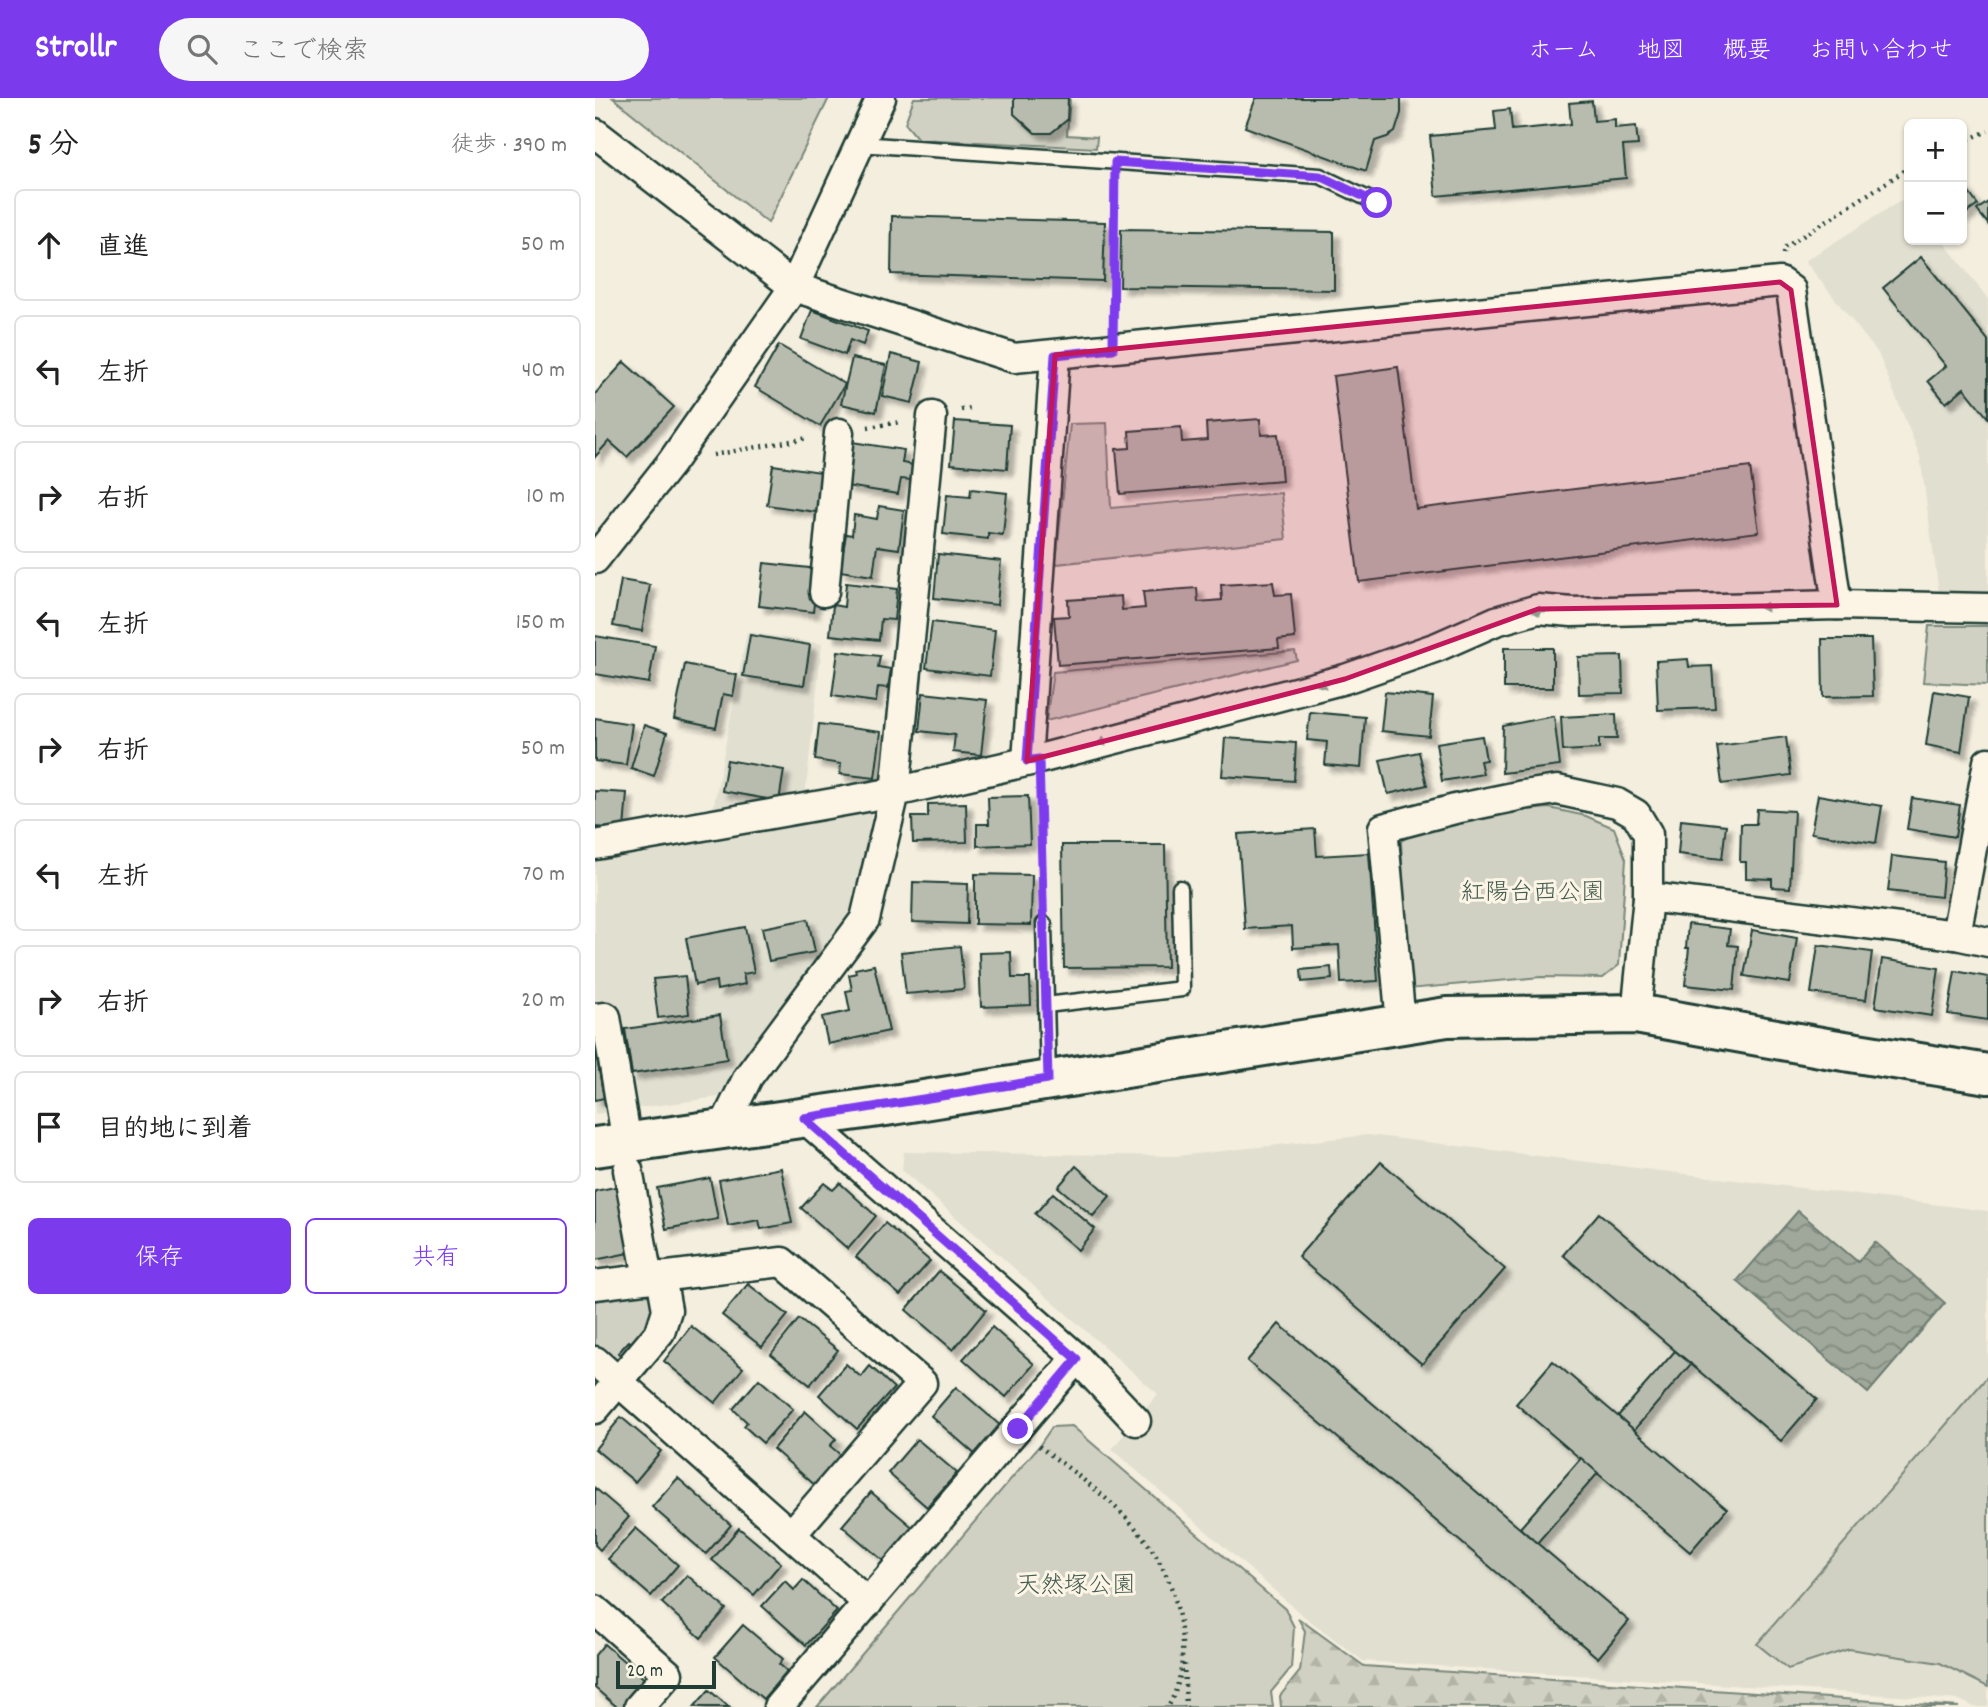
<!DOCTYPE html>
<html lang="ja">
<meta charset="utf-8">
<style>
:root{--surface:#fff;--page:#f6f6f6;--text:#222;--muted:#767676;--line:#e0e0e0;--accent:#7c3aed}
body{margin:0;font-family:Dekko,"Klee One",sans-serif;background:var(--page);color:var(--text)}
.controls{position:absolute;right:21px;top:21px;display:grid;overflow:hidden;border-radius:10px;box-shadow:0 2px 5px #0004}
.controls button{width:63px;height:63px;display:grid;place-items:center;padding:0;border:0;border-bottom:2px solid var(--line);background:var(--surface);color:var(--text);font:35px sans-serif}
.scale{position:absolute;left:21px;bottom:18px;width:100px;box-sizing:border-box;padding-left:7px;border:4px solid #1f3d34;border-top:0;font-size:19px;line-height:24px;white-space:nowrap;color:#1f3d34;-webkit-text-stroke:5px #fcf5e5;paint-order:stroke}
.stop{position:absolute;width:21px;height:21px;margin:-16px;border:5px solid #7c3aed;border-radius:50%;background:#fff}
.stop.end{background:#7c3aed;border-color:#fff;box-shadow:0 2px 7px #0008}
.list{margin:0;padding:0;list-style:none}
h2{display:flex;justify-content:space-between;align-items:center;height:91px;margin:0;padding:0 28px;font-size:30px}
h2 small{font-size:23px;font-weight:400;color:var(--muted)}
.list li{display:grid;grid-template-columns:46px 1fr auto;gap:21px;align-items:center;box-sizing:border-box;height:112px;margin:0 14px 14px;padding:0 14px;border:2px solid var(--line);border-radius:10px}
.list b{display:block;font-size:26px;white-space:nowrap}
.list em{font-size:23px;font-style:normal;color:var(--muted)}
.actions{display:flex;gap:14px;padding:21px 28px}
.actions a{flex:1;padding:16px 0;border:2px solid var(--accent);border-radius:10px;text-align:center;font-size:24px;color:var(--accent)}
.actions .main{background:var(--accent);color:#fff}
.icon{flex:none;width:38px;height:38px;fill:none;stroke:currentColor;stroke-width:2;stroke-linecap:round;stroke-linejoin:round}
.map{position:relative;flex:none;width:1393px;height:1609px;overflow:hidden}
header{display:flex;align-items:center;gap:42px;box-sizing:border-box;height:98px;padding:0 35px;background:var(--accent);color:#fff}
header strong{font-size:33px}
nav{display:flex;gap:38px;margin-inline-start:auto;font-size:24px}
.search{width:490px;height:63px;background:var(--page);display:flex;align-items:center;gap:18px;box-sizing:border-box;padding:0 24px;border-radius:38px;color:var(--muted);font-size:26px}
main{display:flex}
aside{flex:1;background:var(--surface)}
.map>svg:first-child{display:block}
.built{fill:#e1dfd0}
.green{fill:#d0d1c2;stroke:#78877b;stroke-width:2}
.forest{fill:url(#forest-firs);stroke:#78877b;stroke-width:2}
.water{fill:url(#water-waves);stroke:#6c7d72;stroke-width:2}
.building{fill:#b8bcae;stroke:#1f3d34;stroke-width:2;filter:url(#shadow)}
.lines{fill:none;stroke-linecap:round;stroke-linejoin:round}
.lane-casing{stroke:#1f3d34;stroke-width:19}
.street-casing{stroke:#1f3d34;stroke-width:33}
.secondary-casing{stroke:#1f3d34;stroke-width:44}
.path{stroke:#1f3d34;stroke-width:4.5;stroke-dasharray:2 5;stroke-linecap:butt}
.lane{stroke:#fcf5e5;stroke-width:14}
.street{stroke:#fcf5e5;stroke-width:28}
.secondary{stroke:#fcf5e5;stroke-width:38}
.oneway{fill:#8e998c}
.route{stroke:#7c3aed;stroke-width:9}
.marked{fill:#c2185b;fill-opacity:0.2;stroke:#c2185b;stroke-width:5;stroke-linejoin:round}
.labels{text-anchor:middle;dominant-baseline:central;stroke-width:6;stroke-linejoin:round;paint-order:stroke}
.park-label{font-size:24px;fill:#425b50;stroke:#fcf5e5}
</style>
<header>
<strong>Strollr</strong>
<div class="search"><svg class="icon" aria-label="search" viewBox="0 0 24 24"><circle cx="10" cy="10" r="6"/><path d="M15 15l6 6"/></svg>ここで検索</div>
<nav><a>ホーム</a><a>地図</a><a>概要</a><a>お問い合わせ</a></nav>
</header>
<main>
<aside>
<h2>5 分<small>徒歩 · 390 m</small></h2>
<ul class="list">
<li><svg class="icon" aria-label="ahead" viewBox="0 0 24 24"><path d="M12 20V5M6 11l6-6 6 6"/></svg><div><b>直進</b></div><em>50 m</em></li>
<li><svg class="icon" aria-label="left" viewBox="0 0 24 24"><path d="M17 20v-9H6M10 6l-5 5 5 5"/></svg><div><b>左折</b></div><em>40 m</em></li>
<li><svg class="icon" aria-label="right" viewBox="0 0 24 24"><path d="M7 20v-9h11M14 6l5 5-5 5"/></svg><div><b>右折</b></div><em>10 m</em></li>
<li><svg class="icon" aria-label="left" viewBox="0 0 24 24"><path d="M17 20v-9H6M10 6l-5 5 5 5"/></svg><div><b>左折</b></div><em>150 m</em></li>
<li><svg class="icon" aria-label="right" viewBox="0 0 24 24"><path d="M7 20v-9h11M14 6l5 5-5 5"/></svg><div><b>右折</b></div><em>50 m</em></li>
<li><svg class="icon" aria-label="left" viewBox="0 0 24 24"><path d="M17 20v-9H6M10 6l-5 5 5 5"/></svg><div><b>左折</b></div><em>70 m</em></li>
<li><svg class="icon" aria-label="right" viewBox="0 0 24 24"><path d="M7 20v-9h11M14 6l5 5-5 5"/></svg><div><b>右折</b></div><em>20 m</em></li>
<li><svg class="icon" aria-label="arrive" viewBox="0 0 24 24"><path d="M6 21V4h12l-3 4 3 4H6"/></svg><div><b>目的地に到着</b></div></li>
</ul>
<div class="actions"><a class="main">保存</a><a>共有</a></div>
</aside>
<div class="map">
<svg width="1393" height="1609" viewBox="0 0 1393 1609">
<defs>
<pattern id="forest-firs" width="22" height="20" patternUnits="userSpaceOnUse" patternTransform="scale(1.75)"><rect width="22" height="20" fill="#d0d1c2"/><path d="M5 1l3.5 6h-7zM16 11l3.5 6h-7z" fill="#b2b4a7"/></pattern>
<pattern id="water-waves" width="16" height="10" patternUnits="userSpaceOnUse" patternTransform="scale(1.75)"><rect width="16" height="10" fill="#a0a89b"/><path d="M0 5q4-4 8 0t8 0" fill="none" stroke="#828a7f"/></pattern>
<filter id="shadow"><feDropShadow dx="6" dy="6" stdDeviation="2" flood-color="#0004"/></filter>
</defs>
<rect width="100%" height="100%" fill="#f3eede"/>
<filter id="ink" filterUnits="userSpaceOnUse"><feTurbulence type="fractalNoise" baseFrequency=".0143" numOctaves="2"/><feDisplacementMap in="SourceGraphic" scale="14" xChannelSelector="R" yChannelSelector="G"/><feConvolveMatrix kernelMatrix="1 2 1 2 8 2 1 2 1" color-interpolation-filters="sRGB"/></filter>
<g filter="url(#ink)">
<g class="built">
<path d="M 1313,98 L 1314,142 L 1347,142 L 1393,201 L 1393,499 L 1352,499 L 1344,494 L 1325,358 L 1283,255 L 1210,163 Z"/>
<path d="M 152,534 L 227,546 L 210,699 L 117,717 Z"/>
<path d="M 277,706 L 271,770 L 260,807 L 243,839 L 138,997 L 0,1016 L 0,758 Z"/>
<path d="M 773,1037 L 1393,1113 L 1393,1609 L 1379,1609 L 1365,1602 L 768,1563 L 705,1515 L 517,1351 L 563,1296 L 307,1072 L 309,1054 L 582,1058 Z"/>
</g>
<g class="green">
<path d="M 18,0 L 234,0 L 173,125 Z"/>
<path d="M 319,0 L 475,0 L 472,37 L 502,39 L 501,50 L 323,41 L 310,25 Z"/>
<path d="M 512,325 L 516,410 L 686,395 L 691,441 L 461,466 L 475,326 Z"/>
<path d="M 1334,528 L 1393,528 L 1393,587 L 1328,584 Z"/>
<path d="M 700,553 L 702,562 L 451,623 L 458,574 Z"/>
<path d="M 954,710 L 991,718 L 1019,730 L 1031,761 L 1024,867 L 1008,880 L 946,879 L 813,891 L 806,743 C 839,723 915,713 954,710 Z"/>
<path d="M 47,1194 L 54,1198 L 62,1213 L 25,1271 L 0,1249 L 0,1203 Z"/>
<path d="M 1393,1278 L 1393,1589 L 1345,1565 L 1254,1551 L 1193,1571 L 1162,1546 Z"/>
<path d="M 477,1328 L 690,1511 L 699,1529 L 696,1570 L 676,1594 L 678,1609 L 222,1609 L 444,1348 L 457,1329 Z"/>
</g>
<path class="forest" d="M 703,1520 L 769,1568 L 1364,1609 L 686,1609 L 685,1598 L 705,1573 L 710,1533 Z"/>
<path class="water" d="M 1203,1113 L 1263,1164 L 1280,1144 L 1350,1205 L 1273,1295 L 1142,1183 Z"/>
<g class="building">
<path d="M 419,0 L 473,0 L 472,22 L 456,35 L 440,35 L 419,16 Z"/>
<path d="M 661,0 L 806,0 L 806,15 L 800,34 L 792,39 L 780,43 L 771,73 L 650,29 Z"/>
<path d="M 997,3 L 999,23 L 1020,21 L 1020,30 L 1041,28 L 1043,47 L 1028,48 L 1031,80 L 841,98 L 835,38 L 901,32 L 899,13 L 915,11 L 917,32 L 976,26 L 974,5 Z"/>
<path d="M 1369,88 L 1383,107 L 1367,118 L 1367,90 Z"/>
<path d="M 1393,104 L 1393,126 L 1382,112 Z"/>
<path d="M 297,118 L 510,124 L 508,183 L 296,176 Z"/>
<path d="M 526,131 L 739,134 L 739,192 L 525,189 Z"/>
<path d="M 1326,159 L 1393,242 L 1393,320 L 1369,290 L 1351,305 L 1333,283 L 1351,268 L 1288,190 Z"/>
<path d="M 217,212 L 273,233 L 268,247 L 255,242 L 250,257 L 206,241 Z"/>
<path d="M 184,247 L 250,286 L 225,328 L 160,289 Z"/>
<path d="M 296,256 L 327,264 L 317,305 L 287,298 Z"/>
<path d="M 257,260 L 291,267 L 281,314 L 246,306 Z"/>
<path d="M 29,264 L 79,309 L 32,359 L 14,343 L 0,359 L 0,296 Z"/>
<path d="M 803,269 L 821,411 L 1155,369 L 1164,434 L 764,484 L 738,278 Z"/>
<path d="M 665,321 L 666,337 L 683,336 L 687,383 L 525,396 L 521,351 L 535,350 L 534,333 L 586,329 L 587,344 L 612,342 L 611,325 Z"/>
<path d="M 360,323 L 415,327 L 412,371 L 356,366 Z"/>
<path d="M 257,344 L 309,352 L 307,365 L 318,367 L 316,382 L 306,381 L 303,396 L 251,388 Z"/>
<path d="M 178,367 L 233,375 L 228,415 L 172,407 Z"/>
<path d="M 376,391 L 412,395 L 408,437 L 393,435 L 393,441 L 348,436 L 352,397 L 375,399 Z"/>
<path d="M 284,408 L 309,412 L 304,451 L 282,448 L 278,478 L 245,473 L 251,436 L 257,437 L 259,417 L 282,421 Z"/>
<path d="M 343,456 L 406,463 L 402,507 L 339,500 Z"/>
<path d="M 169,465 L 223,471 L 218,514 L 164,508 Z"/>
<path d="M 26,482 L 55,487 L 47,533 L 18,528 Z"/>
<path d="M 678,484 L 680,497 L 696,496 L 700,540 L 683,542 L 684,550 L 463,567 L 459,519 L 474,518 L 473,502 L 526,498 L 527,512 L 550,510 L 548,494 L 602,490 L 603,504 L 627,502 L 626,487 Z"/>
<path d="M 251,485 L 302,491 L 299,522 L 286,521 L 284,542 L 235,537 L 238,507 L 249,509 Z"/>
<path d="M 337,524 L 400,532 L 395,578 L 331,570 Z"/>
<path d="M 155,537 L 215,547 L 209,587 L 148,578 Z"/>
<path d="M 0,538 L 60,548 L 54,585 L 0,576 Z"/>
<path d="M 1227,541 L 1276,541 L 1278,598 L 1228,599 Z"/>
<rect x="909" y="550" width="49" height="40"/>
<path d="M 243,553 L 285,558 L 283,569 L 296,571 L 293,590 L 283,589 L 281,604 L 237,598 Z"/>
<path d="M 1027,558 L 1028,595 L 984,596 L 983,559 Z"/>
<path d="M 1093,561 L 1094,569 L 1117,568 L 1120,610 L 1063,612 L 1061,563 Z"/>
<path d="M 90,566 L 142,577 L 138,598 L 128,596 L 121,630 L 79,621 Z"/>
<path d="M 1339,593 L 1374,599 L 1366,654 L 1331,647 Z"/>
<path d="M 790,594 L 838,599 L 834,638 L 786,633 Z"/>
<path d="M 328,595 L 392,602 L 386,657 L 358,654 L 360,637 L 324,633 Z"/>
<path d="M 715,614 L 770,619 L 766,670 L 730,667 L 732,644 L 712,642 Z"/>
<path d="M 1021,616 L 1022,641 L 1004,641 L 1004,651 L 968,653 L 966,619 Z"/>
<path d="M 959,618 L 965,668 L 907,675 L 908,628 Z"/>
<path d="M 0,620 L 37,626 L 31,667 L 0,663 Z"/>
<path d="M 224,626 L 286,634 L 280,680 L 245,676 L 246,666 L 220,662 Z"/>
<path d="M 49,627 L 72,635 L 59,678 L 36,670 Z"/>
<path d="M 887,638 L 891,662 L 885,663 L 888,676 L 847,683 L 841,645 Z"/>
<path d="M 1191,639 L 1196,677 L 1127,686 L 1122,648 Z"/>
<path d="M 630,640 L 701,645 L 699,683 L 627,678 Z"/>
<path d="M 824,654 L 832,687 L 793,696 L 785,662 Z"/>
<path d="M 132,662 L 189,672 L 184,703 L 127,693 Z"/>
<path d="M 0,693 L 32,695 L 29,731 L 0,729 Z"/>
<path d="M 1223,697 L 1287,708 L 1281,745 L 1216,735 Z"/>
<path d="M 433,698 L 435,746 L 382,748 L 382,726 L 394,726 L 393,699 Z"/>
<path d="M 1317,700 L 1365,707 L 1360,739 L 1312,731 Z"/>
<path d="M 371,705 L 372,744 L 318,745 L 317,719 L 333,719 L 333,706 Z"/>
<path d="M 1162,711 L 1199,713 L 1195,790 L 1177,789 L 1177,781 L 1151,780 L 1151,764 L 1145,764 L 1146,726 L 1161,726 Z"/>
<path d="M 1086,722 L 1131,727 L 1127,761 L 1083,756 Z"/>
<path d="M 720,731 L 722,758 L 774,755 L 783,883 L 746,885 L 744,847 L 698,850 L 697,828 L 650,831 L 643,736 Z"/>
<path d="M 467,747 L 570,747 L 572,869 L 469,870 Z"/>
<path d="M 1297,758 L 1349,764 L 1346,799 L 1293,793 Z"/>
<path d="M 380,776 L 437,777 L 436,827 L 380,826 Z"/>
<path d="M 318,784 L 373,786 L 372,826 L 317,824 Z"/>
<path d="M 213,821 L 220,854 L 174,863 L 167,830 Z"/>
<path d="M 1093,826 L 1135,831 L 1133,847 L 1143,848 L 1139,892 L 1090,887 L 1094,850 L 1091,850 Z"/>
<path d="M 150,829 L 159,874 L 148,876 L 150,886 L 122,892 L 121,883 L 100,887 L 91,840 Z"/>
<path d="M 1157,832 L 1202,840 L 1195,885 L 1149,878 Z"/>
<path d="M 1223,847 L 1277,854 L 1271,902 L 1216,895 Z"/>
<path d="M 365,848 L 369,891 L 311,896 L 306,854 Z"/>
<path d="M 416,854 L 417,880 L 435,880 L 436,907 L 386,909 L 384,855 Z"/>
<path d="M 1287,861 L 1344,870 L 1337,918 L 1280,909 Z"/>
<path d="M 279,867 L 294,933 L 233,946 L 227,919 L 255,913 L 251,893 L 257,892 L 254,877 L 261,875 L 260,871 Z"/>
<path d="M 736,869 L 737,881 L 707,884 L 706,872 Z"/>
<path d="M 1360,873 L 1393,879 L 1393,922 L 1353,916 Z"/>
<path d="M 90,878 L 94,916 L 63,920 L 58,881 Z"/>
<path d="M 125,917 L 132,961 L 37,976 L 30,931 Z"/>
<path d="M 0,949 L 9,1000 L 0,1002 Z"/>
<path d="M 786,1064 L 910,1171 L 827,1266 L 703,1159 Z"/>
<path d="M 481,1068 L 515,1098 L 498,1118 L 463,1089 Z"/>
<path d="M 186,1070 L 197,1125 L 166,1131 L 164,1122 L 133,1128 L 124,1082 Z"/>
<path d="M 115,1080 L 123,1121 L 71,1131 L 62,1090 Z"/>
<path d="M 229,1085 L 238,1092 L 245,1085 L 281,1118 L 253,1151 L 206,1110 Z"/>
<path d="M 25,1088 L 38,1154 L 0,1162 L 0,1093 Z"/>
<path d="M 458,1095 L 500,1131 L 483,1152 L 440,1116 Z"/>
<path d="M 1004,1115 L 1222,1301 L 1186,1343 L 968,1157 Z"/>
<path d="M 290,1125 L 335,1163 L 305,1197 L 261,1159 Z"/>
<path d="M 344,1173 L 391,1212 L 358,1252 L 311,1212 Z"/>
<path d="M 153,1186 L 193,1217 L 167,1249 L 127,1217 Z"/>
<path d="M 204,1221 L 243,1252 L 215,1287 L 176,1256 Z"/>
<path d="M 684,1226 L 1034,1523 L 1003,1560 L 652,1263 Z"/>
<path d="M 96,1228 L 148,1270 L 120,1305 L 69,1263 Z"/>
<path d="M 397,1229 L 439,1266 L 411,1299 L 368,1261 Z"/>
<path d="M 34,1243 L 41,1250 L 32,1262 L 23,1255 Z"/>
<path d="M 1080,1253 L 1096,1266 L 1039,1332 L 1023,1318 Z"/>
<path d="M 958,1263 L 1132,1411 L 1095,1454 L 921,1306 Z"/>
<path d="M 251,1266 L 266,1279 L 275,1268 L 299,1290 L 262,1331 L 224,1297 Z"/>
<path d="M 164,1281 L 198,1311 L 168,1345 L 149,1328 L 152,1324 L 138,1311 Z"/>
<path d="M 361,1289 L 407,1329 L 382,1358 L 336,1318 Z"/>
<path d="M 210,1313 L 241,1341 L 235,1348 L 247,1358 L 221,1388 L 178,1351 Z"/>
<path d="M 26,1319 L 66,1353 L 40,1384 L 0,1351 Z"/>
<path d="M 322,1341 L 362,1375 L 332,1409 L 293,1375 Z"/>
<path d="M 986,1360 L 1003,1375 L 942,1445 L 925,1430 Z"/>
<path d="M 83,1380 L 136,1427 L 111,1456 L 57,1409 Z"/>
<path d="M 0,1390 L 34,1419 L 5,1452 L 0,1447 Z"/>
<path d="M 276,1394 L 321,1432 L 292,1466 L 247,1428 Z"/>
<path d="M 41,1430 L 83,1467 L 56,1498 L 13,1461 Z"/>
<path d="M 144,1430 L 186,1465 L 159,1497 L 117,1462 Z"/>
<path d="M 92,1477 L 131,1511 L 106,1540 L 67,1505 Z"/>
<path d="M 208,1482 L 242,1513 L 211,1547 L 167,1508 L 190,1483 L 199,1492 Z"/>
<path d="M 148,1527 L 188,1561 L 184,1566 L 192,1573 L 168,1601 L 120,1559 Z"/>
<path d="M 9,1546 L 52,1583 L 30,1609 L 22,1609 L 0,1590 L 0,1557 Z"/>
<path d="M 114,1592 L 134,1609 L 99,1609 Z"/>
</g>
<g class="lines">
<g class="lane-casing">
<g id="lane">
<path d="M 264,46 L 725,78 L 782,105"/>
<path d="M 449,826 L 453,979"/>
<path d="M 451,907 L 587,891 L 585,790"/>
</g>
</g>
<g class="street-casing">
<g id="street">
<path d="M 0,35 L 199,189 L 419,260 L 1185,184 L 1196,192 L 1242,507"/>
<path d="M 0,461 L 76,365 L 199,189 L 286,0"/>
<path d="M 229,494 L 244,335"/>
<path d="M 432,663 L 460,257"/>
<path d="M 0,747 L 300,694 L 337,318"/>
<path d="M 1361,837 L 1393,664"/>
<path d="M 1041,916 L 1053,799 L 1361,837 L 1393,844"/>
<path d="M 0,920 L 11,919 L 32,1045"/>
<path d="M 806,926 L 788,730 L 860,711 L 928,697 L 962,692 L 1022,705 L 1041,716 L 1053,736 L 1053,799"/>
<path d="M 128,1030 L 153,979 L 270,821 L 300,694 L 444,661 L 750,581 L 842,549 L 901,523 L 943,511 L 977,514 L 1242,507 L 1393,510"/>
<path d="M 33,1072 L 53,1180"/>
<path d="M 0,1187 L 187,1164 L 327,1285 L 196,1437"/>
<path d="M 482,1260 L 541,1323"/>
<path d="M 0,1263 L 273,1505"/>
<path d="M 0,1311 L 65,1234 L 72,1212 L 66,1178"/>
<path d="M 0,1512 L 73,1576 L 44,1609"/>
<path d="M 183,1609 L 482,1260 L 209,1020"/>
</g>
</g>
<g class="secondary-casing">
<path id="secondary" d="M 0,1049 L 291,1008 L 852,919 L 1041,916 L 1237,951 L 1393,976"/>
</g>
<g class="path">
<path d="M 1367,44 L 1393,33"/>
<path d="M 1188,156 L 1189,150 L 1314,70"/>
<path d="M 518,219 L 520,88"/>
<path d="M 366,312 L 376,310"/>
<path d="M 273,329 L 306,324"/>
<path d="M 118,357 L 213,340"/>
<path d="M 445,690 L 449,804"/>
<path d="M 444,1348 C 510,1398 576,1442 586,1532 C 589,1560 587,1584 573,1609"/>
<path d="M 589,1566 L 591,1609"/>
</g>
<use href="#lane" class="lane"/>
<use href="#street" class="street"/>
<use href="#secondary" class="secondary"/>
</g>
<defs><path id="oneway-solid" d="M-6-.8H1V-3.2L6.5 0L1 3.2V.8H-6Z" transform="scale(1.75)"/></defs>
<g class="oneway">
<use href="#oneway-solid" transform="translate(1174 509) rotate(178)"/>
<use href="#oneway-solid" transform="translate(947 513) rotate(178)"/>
<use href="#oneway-solid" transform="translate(732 585) rotate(165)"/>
<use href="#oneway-solid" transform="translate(512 643) rotate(165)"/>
</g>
</g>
<g class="lines" filter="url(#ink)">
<path class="route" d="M 423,1331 L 482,1261 L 209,1020 L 453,981 L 444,661 L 432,663 L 460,257 L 518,251 L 520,64 L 725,78 L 782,105"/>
</g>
<path class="marked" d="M 1185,184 L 1196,192 L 1242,507 L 943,511 L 750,581 L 432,663 L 460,257 Z"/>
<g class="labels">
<g class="park-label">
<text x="938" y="796">紅陽台西公園</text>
<text x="481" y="1489">天然塚公園</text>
</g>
</g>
</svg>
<div class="controls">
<button>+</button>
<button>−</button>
</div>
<div class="scale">20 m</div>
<div class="stop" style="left:782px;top:105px"></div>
<div class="stop end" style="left:423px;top:1331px"></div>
</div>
</main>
